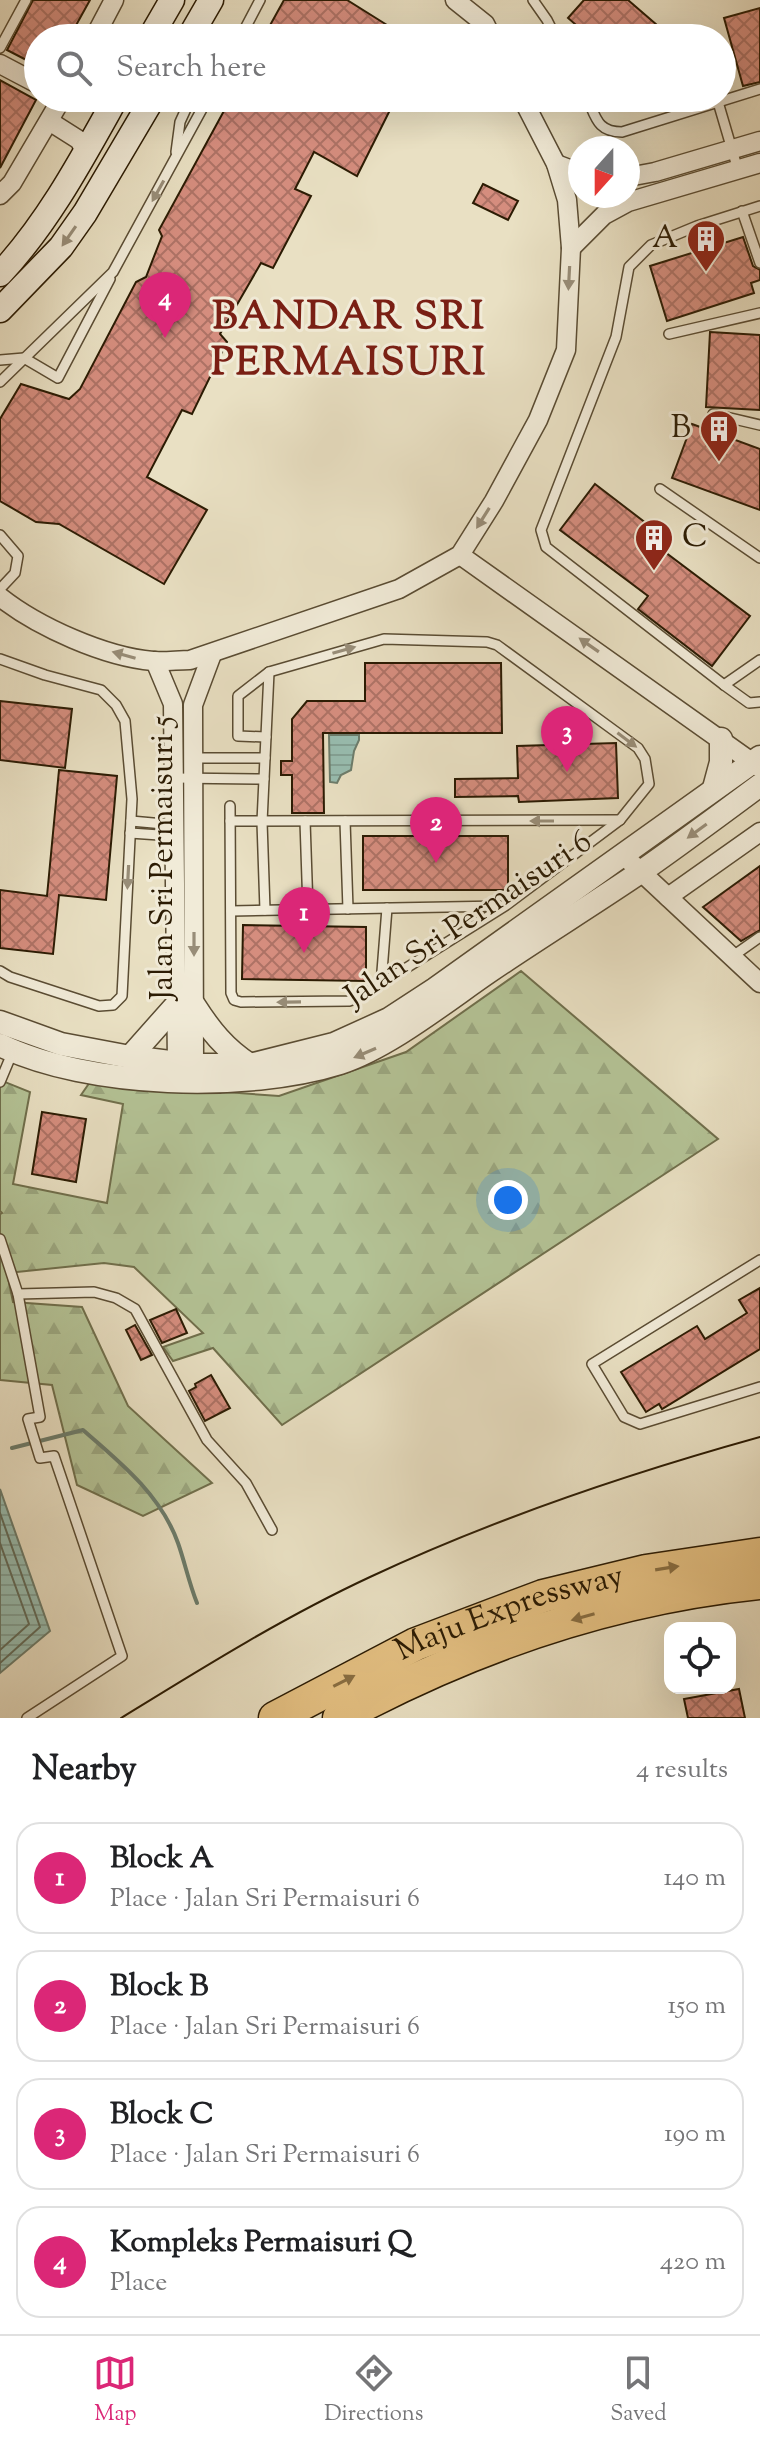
<!DOCTYPE html>
<meta charset="utf-8">
<style>
:root{--surface:#fff;--page:#f2f2f2;--text:#202124;--muted:#757577;--line:#e0e0e0;--accent:#db2777}
body{margin:0;font-family:"Sorts Mill Goudy",serif;background:var(--page);color:var(--text)}
.controls{position:absolute;right:24px;bottom:24px;display:grid;overflow:hidden;border-radius:16px;box-shadow:0 8px 32px #0002}
.controls button{width:72px;height:72px;display:grid;place-items:center;padding:0;border:0;border-bottom:2px solid var(--line);background:var(--surface);color:var(--text);font:40px sans-serif}
.compass{position:absolute;left:568px;top:136px;width:72px;height:72px;border-radius:50%;background:var(--surface);box-shadow:0 8px 32px #0002;rotate:201deg}
.you{position:absolute;left:508px;top:1200px;width:28px;height:28px;margin:-20px;border:6px solid #fff;border-radius:50%;background:#1a73e8;box-shadow:0 0 0 12px #1a73e833}
.badge{display:grid;place-items:center;width:52px;height:52px;border-radius:50%;background:var(--accent);color:#fff;font-size:26px;font-weight:700}
.pin{position:absolute;translate:-50% -66px;filter:drop-shadow(0 2px 4px #0008)}
.pin::after{content:'';position:absolute;top:42px;width:28px;height:24px;background:inherit;clip-path:polygon(0 0,100% 0,50% 100%)}
.list{margin:0;padding:0;list-style:none}
h2{display:flex;justify-content:space-between;align-items:center;height:104px;margin:0;padding:0 32px;font-size:34px}
h2 small{font-size:26px;font-weight:400;color:var(--muted)}
.list li{display:grid;grid-template-columns:52px 1fr auto;gap:24px;align-items:center;box-sizing:border-box;height:112px;margin:0 16px 16px;padding:0 16px;border:2px solid var(--line);border-radius:24px}
.list b{display:block;font-size:30px;white-space:nowrap}
.list p{margin:0;font-size:26px;white-space:nowrap;color:var(--muted)}
.list em{font-size:26px;font-style:normal;color:var(--muted)}
.icon{flex:none;width:44px;height:44px;fill:none;stroke:currentColor;stroke-width:2;stroke-linecap:round;stroke-linejoin:round}
.map{position:relative;flex:none;width:760px;height:1718px;overflow:hidden}
.search{position:absolute;background:var(--surface);box-shadow:0 8px 32px #0002;left:24px;right:24px;top:24px;height:88px;display:flex;align-items:center;gap:20px;box-sizing:border-box;padding:0 28px;border-radius:44px;color:var(--muted);font-size:30px}
.sheet{height:616px;background:var(--surface)}
nav{display:flex;justify-content:space-around;align-items:center;box-sizing:border-box;height:112px;border-top:2px solid var(--line);background:var(--surface);font-size:22px;color:var(--muted)}
nav a{display:grid;justify-items:center;gap:4px}
nav .on{color:var(--accent)}
.map>svg:first-child{display:block}
.forest{fill:url(#forest-firs);stroke:#706f4c;stroke-width:2}
.water{fill:url(#water-rules);stroke:#6c7c6b;stroke-width:2}
.lines{fill:none;stroke-linecap:round;stroke-linejoin:round}
.shore{stroke:#626c5a;stroke-width:2}
.stream{stroke:#6c7c6b;stroke-width:4}
.building{fill:url(#building-cross-hatch);stroke:#2b1b03;stroke-width:2}
.service-casing{stroke:#5a4c33;stroke-width:12}
.minor-casing{stroke:#5a4c33;stroke-width:21}
.tertiary-casing{stroke:#5a4c33;stroke-width:25}
.secondary-casing{stroke:#2b1b03;stroke-width:27}
.motorway-casing{stroke:#2b1b03;stroke-width:35}
.service{stroke:#f1ebd8;stroke-width:9}
.minor{stroke:#f1ebd8;stroke-width:18}
.tertiary{stroke:#f1ebd8;stroke-width:22}
.secondary{stroke:#f1ebd8;stroke-width:24}
.motorway{stroke:#e4c082;stroke-width:32}
.tram{stroke:#2b1b03;stroke-width:2}
.oneway{fill:#988d78}
.oneway2{fill:#886e42}
.labels{text-anchor:middle;dominant-baseline:central;stroke-width:6;stroke-linejoin:round;paint-order:stroke}
.poi-label{font-size:32px;fill:#2b1b03;stroke:#f1ebd8;text-anchor:end}
.street-label{font-size:32px;fill:#2b1b03;stroke:#f1ebd8}
.district-label{font-size:40px;font-weight:bold;letter-spacing:2px;fill:#7a1f14;stroke:#f1ebd8}
</style>
<div class="map">
<svg width="760" height="1718" viewBox="0 0 760 1718">
<defs>
<pattern id="forest-firs" width="22" height="20" patternUnits="userSpaceOnUse" patternTransform="scale(2)"><rect width="22" height="20" fill="#b4c396"/><path d="M5 1l3.5 6h-7zM16 11l3.5 6h-7z" fill="#9ba780"/></pattern>
<pattern id="water-rules" width="6" height="5" patternUnits="userSpaceOnUse" patternTransform="scale(2)"><rect width="6" height="5" fill="#98bdb0"/><path d="M0 2.5h6" fill="none" stroke="#83a296"/></pattern>
<pattern id="building-cross-hatch" width="8" height="8" patternUnits="userSpaceOnUse" patternTransform="scale(2)"><rect width="8" height="8" fill="#d58d7e"/><path d="M0 0l8 8M0 8l8-8" fill="none" stroke="#ad7265"/></pattern>
</defs>
<rect width="100%" height="100%" fill="#e9e0c3"/>
<filter id="stains"><feTurbulence type="fractalNoise" baseFrequency=".0025" numOctaves="4"/><feColorMatrix values="0 0 0 0 .2 0 0 0 0 .09 0 0 0 0 .02 0 0 0 .5 -.17"/></filter>
<radialGradient id="worn" r=".72"><stop offset=".6" stop-color="#630" stop-opacity="0"/><stop offset="1" stop-color="#630" stop-opacity=".3"/></radialGradient>
<path class="forest" d="M 521,971 L 718,1139 L 282,1425 L 213,1348 L 173,1361 L 163,1347 L 203,1333 L 134,1267 L 104,1263 L 7,1273 L 13,1302 L 82,1307 L 128,1406 L 212,1483 L 143,1516 L 77,1485 L 52,1385 L 0,1380 L 0,1214 L 2,1213 L 0,1211 L 0,1080 L 30,1092 L 13,1184 L 107,1203 L 123,1104 L 81,1095 L 90,1082 L 279,1096 L 406,1052 Z"/>
<g class="water">
<path d="M 329,735 L 359,735 L 359,740 L 354,751 L 351,770 L 341,775 L 337,783 L 330,782 Z"/>
<path d="M 0,1489 L 50,1631 L 0,1673 Z"/>
</g>
<g class="lines">
<g class="shore">
<path d="M 0,1513 L 40,1627 L 0,1663"/>
<path d="M 0,1543 L 29,1624 L 0,1650"/>
</g>
<path class="stream" d="M 12,1448 L 83,1430 C 120,1462 161,1495 178,1543 C 185,1563 189,1583 197,1603"/>
</g>
<g class="building">
<path d="M 33,0 L 90,0 L 69,38 L 38,38 L 38,66 L 7,50 Z"/>
<path d="M 284,0 L 347,0 L 387,25 L 380,38 L 263,38 Z"/>
<path d="M 584,0 L 628,0 L 672,38 L 591,38 L 568,18 Z"/>
<path d="M 760,8 L 760,82 L 743,86 L 724,18 Z"/>
<path d="M 0,80 L 36,100 L 0,168 Z"/>
<path d="M 231,98 L 396,98 L 357,176 L 314,152 L 295,189 L 311,196 L 273,268 L 261,263 L 220,334 L 227,342 L 192,414 L 182,410 L 147,477 L 207,510 L 164,584 L 59,524 L 36,522 L 0,501 L 0,419 L 21,384 L 69,399 L 80,389 L 136,282 L 146,277 L 162,236 L 159,230 Z"/>
<path d="M 483,184 L 518,201 L 508,220 L 473,203 Z"/>
<path d="M 743,237 L 753,266 L 760,270 L 760,280 L 751,283 L 754,293 L 667,321 L 650,266 Z"/>
<path d="M 710,332 L 760,335 L 760,410 L 706,407 Z"/>
<path d="M 692,424 L 760,449 L 760,510 L 672,478 Z"/>
<path d="M 595,484 L 668,540 L 661,549 L 750,616 L 712,666 L 638,609 L 648,596 L 560,530 Z"/>
<path d="M 365,663 L 501,663 L 502,733 L 323,733 L 324,813 L 292,813 L 292,775 L 281,775 L 281,761 L 292,761 L 292,719 L 307,701 L 365,701 Z"/>
<path d="M 0,701 L 72,709 L 65,768 L 0,760 Z"/>
<path d="M 616,743 L 618,798 L 519,802 L 518,796 L 455,797 L 455,779 L 518,778 L 517,746 Z"/>
<path d="M 59,770 L 117,776 L 106,900 L 59,895 L 53,954 L 0,948 L 0,890 L 47,896 Z"/>
<rect x="363" y="836" width="145" height="54"/>
<path d="M 760,866 L 760,930 L 741,941 L 703,907 Z"/>
<path d="M 243,925 L 366,927 L 366,981 L 242,979 Z"/>
<path d="M 42,1112 L 86,1119 L 76,1182 L 32,1174 Z"/>
<path d="M 760,1288 L 760,1349 L 662,1409 L 659,1404 L 646,1412 L 621,1372 L 697,1326 L 705,1339 L 747,1313 L 739,1300 Z"/>
<path d="M 176,1309 L 187,1333 L 162,1343 L 150,1320 Z"/>
<path d="M 135,1325 L 152,1355 L 141,1360 L 126,1330 Z"/>
<path d="M 211,1375 L 230,1408 L 205,1421 L 189,1391 L 196,1387 L 195,1384 Z"/>
<path d="M 739,1689 L 745,1718 L 688,1718 L 684,1699 Z"/>
</g>
<g class="lines">
<g class="service-casing">
<g id="service">
<path d="M 533,0 L 547,20 L 556,38"/>
<path d="M 240,38 L 260,0"/>
<path d="M 0,48 L 26,0"/>
<path d="M 587,98 C 596,117 597,132 622,132 L 760,89"/>
<path d="M 718,102 L 738,170"/>
<path d="M 176,152 L 180,122 L 191,98"/>
<path d="M 760,206 L 697,226 L 651,245 L 629,267 L 616,337 L 541,530 L 546,547 L 724,685 L 749,703 L 760,702"/>
<path d="M 742,211 L 760,263"/>
<path d="M 669,334 L 760,313"/>
<path d="M 0,360 L 24,358 L 58,378 L 110,279"/>
<path d="M 0,382 L 113,272 L 208,98"/>
<path d="M 713,414 L 760,425"/>
<path d="M 660,489 L 760,558"/>
<path d="M 0,535 L 18,556 L 15,573 L 0,589"/>
<path d="M 0,659 L 45,675 L 101,690 L 116,705 L 125,721 L 132,799 L 122,996 L 113,1005 L 99,1006 L 10,977 L 0,971"/>
<path d="M 724,685 L 760,660"/>
<path d="M 192,758 L 265,758"/>
<path d="M 174,778 L 264,779"/>
<path d="M 230,806 L 231,993 L 234,1000 L 241,1002 L 349,1001 L 360,997 L 505,906 L 620,820 L 649,784 L 645,759 L 638,748 L 497,645 L 487,642 L 384,639 L 269,672 L 238,696 L 238,736 L 266,737"/>
<path d="M 131,821 L 175,825"/>
<path d="M 230,821 L 620,820"/>
<path d="M 305,821 L 308,909"/>
<path d="M 345,821 L 348,909"/>
<path d="M 130,833 L 174,836"/>
<path d="M 265,910 L 262,822 L 269,672"/>
<path d="M 231,911 L 502,906"/>
<path d="M 733,956 L 760,937"/>
<path d="M 381,984 L 387,908"/>
<path d="M 0,1082 L 13,1051"/>
<path d="M 0,1239 L 18,1294 L 40,1417 L 28,1419 L 40,1458 L 54,1456 L 122,1656 L 27,1718"/>
<path d="M 760,1260 L 592,1364 L 624,1417 L 640,1424 L 760,1387"/>
<path d="M 18,1294 L 94,1292 L 116,1298 L 135,1309 L 207,1440 L 246,1483 L 272,1530"/>
</g>
</g>
<g class="minor-casing">
<g id="minor">
<path d="M 455,0 L 485,24 L 492,38"/>
<path d="M 94,38 L 114,0"/>
<path d="M 0,64 L 38,84"/>
<path d="M 49,121 L 79,140 L 86,152"/>
<path d="M 556,164 L 580,173"/>
<path d="M 628,177 L 655,172 L 760,141"/>
<path d="M 0,195 L 12,183 L 62,98"/>
<path d="M 571,248 L 604,215 L 628,202 L 760,163"/>
<path d="M 460,555 L 760,768"/>
<path d="M 0,597 C 38,627 105,657 153,661 C 165,662 178,660 190,660 L 399,589 L 460,555 L 494,501 L 538,420 L 566,350 L 571,248 L 567,200 L 556,164 L 522,98"/>
<path d="M 155,661 L 173,704 L 177,1064"/>
<path d="M 623,855 L 760,983"/>
<path d="M 668,897 L 760,832"/>
<path d="M 194,1065 L 193,705 L 212,654"/>
</g>
</g>
<g class="tertiary-casing">
<g id="tertiary">
<path d="M 714,788 L 721,762 L 721,739"/>
<path d="M 194,1005 C 210,1030 225,1049 250,1065"/>
<path d="M 0,1022 L 61,1044 L 130,1057 L 194,1065 L 250,1065 L 334,1044 L 389,1019 L 435,989 L 760,757"/>
<path d="M 0,1045 C 88,1088 247,1092 340,1063 C 389,1047 446,1001 490,971 C 540,937 592,905 642,871 C 682,843 721,814 760,785"/>
<path d="M 130,1057 L 178,1003"/>
</g>
</g>
<g class="secondary-casing">
<g id="secondary">
<path d="M 150,38 L 172,0"/>
<path d="M 189,38 L 211,0"/>
<path d="M 0,274 C 48,223 82,159 116,98"/>
<path d="M 0,310 L 61,247 L 85,213 L 153,98"/>
</g>
</g>
<g class="motorway-casing">
<g id="motorway">
<path id="s1" d="M 275,1718 L 416,1644 L 543,1596 L 646,1571 L 760,1554"/>
<path d="M 339,1718 C 470,1647 611,1598 760,1583"/>
</g>
</g>
<use href="#service" class="service"/>
<use href="#minor" class="minor"/>
<use href="#tertiary" class="tertiary"/>
<use href="#secondary" class="secondary"/>
<use href="#motorway" class="motorway"/>
<path class="tram" d="M 121,1718 C 202,1668 284,1617 370,1577 C 496,1518 627,1474 760,1437"/>
</g>
<defs><path id="oneway-solid" d="M-6-.8H1V-3.2L6.5 0L1 3.2V.8H-6Z" transform="scale(2)"/></defs>
<g class="oneway">
<use href="#oneway-solid" transform="translate(158 191) rotate(119)"/>
<use href="#oneway-solid" transform="translate(69 236) rotate(125)"/>
<use href="#oneway-solid" transform="translate(569 278) rotate(93)"/>
<use href="#oneway-solid" transform="translate(483 518) rotate(122)"/>
<use href="#oneway-solid" transform="translate(589 645) rotate(-145)"/>
<use href="#oneway-solid" transform="translate(344 650) rotate(-16)"/>
<use href="#oneway-solid" transform="translate(124 655) rotate(-164)"/>
<use href="#oneway-solid" transform="translate(627 740) rotate(37)"/>
<use href="#oneway-solid" transform="translate(542 821) rotate(180)"/>
<use href="#oneway-solid" transform="translate(697 831) rotate(144)"/>
<use href="#oneway-solid" transform="translate(128 877) rotate(93)"/>
<use href="#oneway-solid" transform="translate(194 944) rotate(90)"/>
<use href="#oneway-solid" transform="translate(289 1002) rotate(179)"/>
<use href="#oneway-solid" transform="translate(365 1053) rotate(157)"/>
</g>
<g class="oneway2">
<use href="#oneway-solid" transform="translate(667 1568) rotate(-9)"/>
<use href="#oneway-solid" transform="translate(583 1617) rotate(164)"/>
<use href="#oneway-solid" transform="translate(344 1681) rotate(-27)"/>
</g>
<defs>
<g id="building-pin" transform="scale(2)"><path d="M0 17L-7.5 6A9.5 9.5 0 1 1 7.5 6Z" fill="#8f2418" stroke="#f1ebd8"/><path d="M-4-6H4V6H1V3H-1V6H-4ZM-2.5-4.3h1.7v1.8h-1.7ZM.8-4.3h1.7v1.8H.8ZM-2.5-1h1.7V.8h-1.7ZM.8-1h1.7V.8H.8Z" fill="#fff"/></g>
</defs>
<g fill-rule="evenodd">
<use href="#building-pin" x="706" y="239"/>
<use href="#building-pin" x="719" y="429"/>
<use href="#building-pin" x="654" y="538"/>
</g>
<g class="labels">
<g class="poi-label">
<text x="678" y="239">A</text>
<text x="691" y="429">B</text>
<text x="682" y="538" text-anchor="start">C</text>
</g>
<g class="street-label">
<text transform="translate(164 858) rotate(-90)">Jalan Sri Permaisuri 5</text>
<text transform="translate(469 920) rotate(-34)">Jalan Sri Permaisuri 6</text>
<text stroke="none"><textPath href="#s1" startOffset="258">Maju Expressway</textPath></text>
</g>
<g class="district-label">
<text x="349" y="318">BANDAR SRI<tspan x="349" dy="46">PERMAISURI</tspan></text>
</g>
</g>
<rect width="100%" height="100%" filter="url(#stains)"/>
<rect width="100%" height="100%" fill="url(#worn)"/>
</svg>
<div class="controls">
<button><svg class="icon" aria-label="locate" viewBox="0 0 24 24"><circle cx="12" cy="12" r="6"/><path d="M12 2v4M12 18v4M2 12h4M18 12h4"/></svg></button>
</div>
<svg class="compass" viewBox="-18 -18 36 36"><path d="M0-13l5 13h-10z" fill="#e53935"/><path d="M0 13l5-13h-10z" fill="#757577"/></svg>
<div class="you"></div>
<div class="pin badge" style="left:304px;top:953px">1</div>
<div class="pin badge" style="left:436px;top:863px">2</div>
<div class="pin badge" style="left:567px;top:772px">3</div>
<div class="pin badge" style="left:165px;top:338px">4</div>
<div class="search"><svg class="icon" aria-label="search" viewBox="0 0 24 24"><circle cx="10" cy="10" r="6"/><path d="M15 15l6 6"/></svg>Search here</div>
</div>
<section class="sheet">
<h2>Nearby<small>4 results</small></h2>
<ul class="list">
<li><span class="badge">1</span><div><b>Block A</b><p>Place · Jalan Sri Permaisuri 6</p></div><em>140 m</em></li>
<li><span class="badge">2</span><div><b>Block B</b><p>Place · Jalan Sri Permaisuri 6</p></div><em>150 m</em></li>
<li><span class="badge">3</span><div><b>Block C</b><p>Place · Jalan Sri Permaisuri 6</p></div><em>190 m</em></li>
<li><span class="badge">4</span><div><b>Kompleks Permaisuri Q</b><p>Place</p></div><em>420 m</em></li>
</ul>
</section>
<nav>
<a class="on"><svg class="icon" aria-label="map" viewBox="0 0 24 24"><path d="M3 6l6-2 6 2 6-2v14l-6 2-6-2-6 2zM9 4v14M15 6v14"/></svg>Map</a>
<a><svg class="icon" aria-label="directions" viewBox="0 0 24 24"><path d="M12 3l9 9-9 9-9-9zM9 14v-3h6M13 9l2 2-2 2"/></svg>Directions</a>
<a><svg class="icon" aria-label="saved" viewBox="0 0 24 24"><path d="M7 4h10v16l-5-4-5 4z"/></svg>Saved</a>
</nav>
